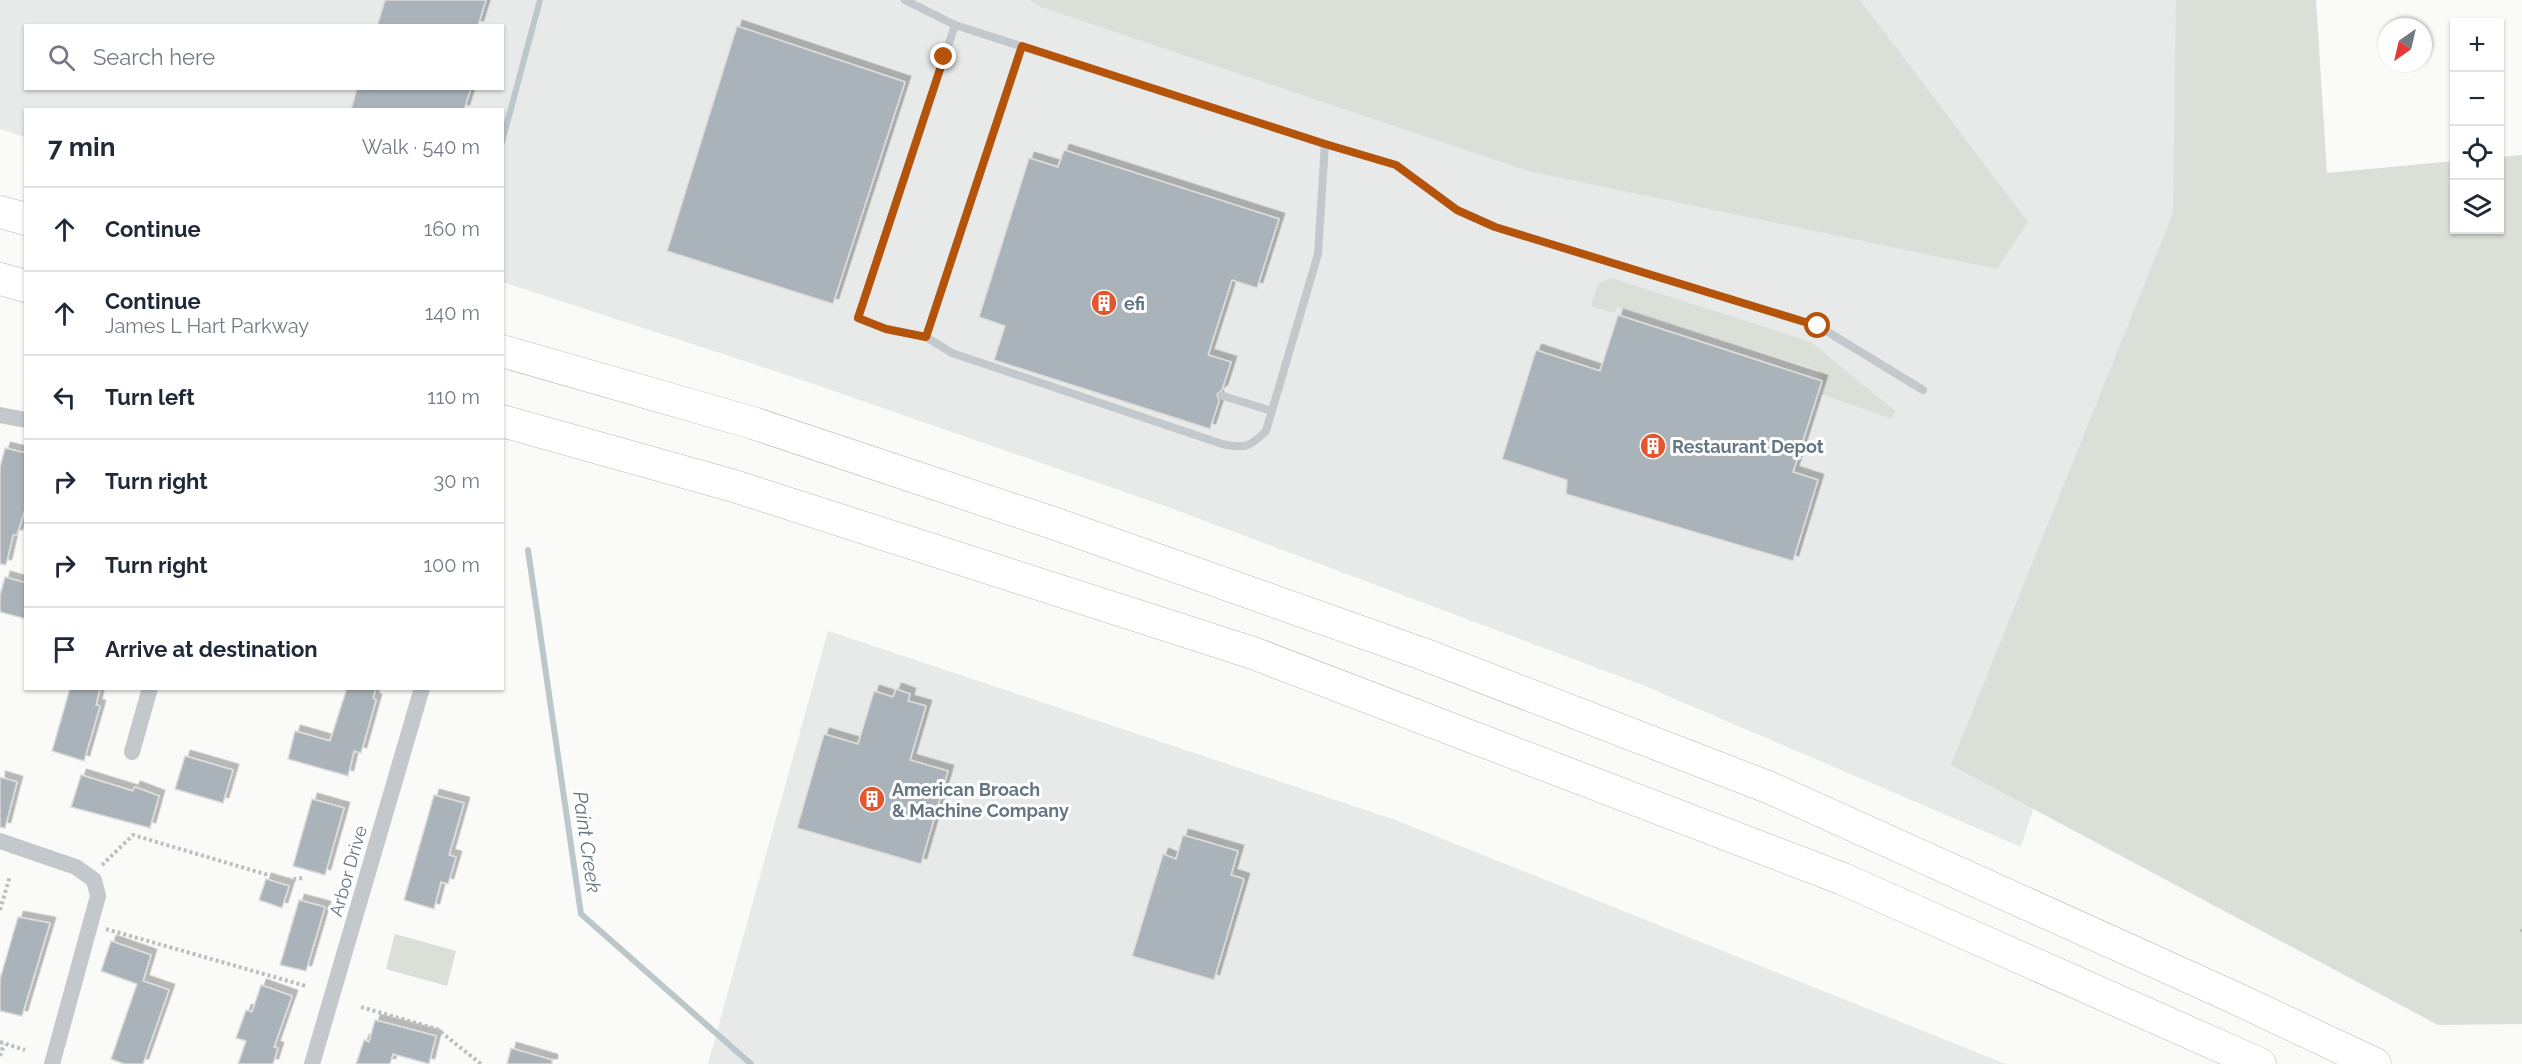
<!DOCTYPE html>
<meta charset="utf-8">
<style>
:root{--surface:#fff;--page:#f6f6f7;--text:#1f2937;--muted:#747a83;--line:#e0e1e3}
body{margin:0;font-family:Raleway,sans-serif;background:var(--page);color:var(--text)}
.controls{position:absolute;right:18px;top:18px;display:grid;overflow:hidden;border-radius:0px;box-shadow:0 2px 4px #0004}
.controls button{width:54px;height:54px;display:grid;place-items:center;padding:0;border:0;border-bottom:2px solid var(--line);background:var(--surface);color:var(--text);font:30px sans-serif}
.compass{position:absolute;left:2378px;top:18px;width:54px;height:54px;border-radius:50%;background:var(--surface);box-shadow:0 2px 4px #0004;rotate:214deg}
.stop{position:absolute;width:18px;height:18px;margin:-14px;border:4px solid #b45309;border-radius:50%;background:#fff}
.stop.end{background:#b45309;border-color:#fff;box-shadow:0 2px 6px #0008}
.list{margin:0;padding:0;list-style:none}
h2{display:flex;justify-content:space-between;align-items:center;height:78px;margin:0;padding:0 24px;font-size:26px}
h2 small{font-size:20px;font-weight:400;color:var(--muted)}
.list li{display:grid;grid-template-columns:39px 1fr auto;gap:18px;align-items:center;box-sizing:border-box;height:84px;padding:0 24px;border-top:2px solid var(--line)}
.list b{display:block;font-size:22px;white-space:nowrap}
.list p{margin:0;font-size:20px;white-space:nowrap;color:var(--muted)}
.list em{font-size:20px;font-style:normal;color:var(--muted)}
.icon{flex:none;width:33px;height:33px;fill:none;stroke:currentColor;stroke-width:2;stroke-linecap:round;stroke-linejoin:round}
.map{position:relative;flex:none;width:2522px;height:1064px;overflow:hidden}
.search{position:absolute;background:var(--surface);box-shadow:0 2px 4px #0004;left:24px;top:24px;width:480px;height:66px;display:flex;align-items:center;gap:15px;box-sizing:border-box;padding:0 21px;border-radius:0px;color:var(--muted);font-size:22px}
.panel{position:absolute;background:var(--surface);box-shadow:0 2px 4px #0004;left:24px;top:108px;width:480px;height:582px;border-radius:0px}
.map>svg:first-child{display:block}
.built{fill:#e8e9e9;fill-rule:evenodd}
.green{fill:#dadfd7}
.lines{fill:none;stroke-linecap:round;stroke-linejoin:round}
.stream{stroke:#bbc7cb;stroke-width:6}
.building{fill:#aab3b9;stroke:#dcdcda;stroke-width:1.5;filter:url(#shadow)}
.motorway-casing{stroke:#b4b9bd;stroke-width:33}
.path{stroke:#bbbfc2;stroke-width:4;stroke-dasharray:3 3;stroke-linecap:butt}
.service{stroke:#c3c8cc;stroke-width:8}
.minor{stroke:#c3c8cc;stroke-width:16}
.motorway{stroke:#fff;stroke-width:32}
.route{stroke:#b45309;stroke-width:8}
.labels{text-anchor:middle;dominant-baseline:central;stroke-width:6;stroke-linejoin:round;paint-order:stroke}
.poi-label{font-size:18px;font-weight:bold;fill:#657683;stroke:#fff;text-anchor:start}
.street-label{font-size:18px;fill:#657683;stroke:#fff}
.water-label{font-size:20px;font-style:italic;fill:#60757c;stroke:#fff}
</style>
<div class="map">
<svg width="2522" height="1064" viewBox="0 0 2522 1064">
<defs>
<filter id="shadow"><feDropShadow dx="5.5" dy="-5.5" stdDeviation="0" flood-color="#0004"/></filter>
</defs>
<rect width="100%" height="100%" fill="#fafaf8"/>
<g class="built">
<path d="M 0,0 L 2225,0 L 2198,299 L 2021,847 L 1640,684 L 1165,506 L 808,382 L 503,282 L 502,110 L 26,110 L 25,137 L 0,129 ZM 26,26 L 502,26 L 502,88 L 26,88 Z"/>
<path d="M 828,631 L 1398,821 L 2006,1064 L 708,1064 Z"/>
</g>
<g class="green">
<path d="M 1030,0 L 1860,0 L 2028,222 L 1997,269 L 1528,171 L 1041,7 Z"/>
<path d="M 2176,0 L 2316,0 L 2327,173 L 2454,161 L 2454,230 L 2500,230 L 2500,157 L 2522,155 L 2522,1024 L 2438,1025 L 1951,765 L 2173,213 Z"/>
<path d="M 1611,278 L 1811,342 L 1895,411 L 1892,419 L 1821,394 L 1824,388 L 1818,370 L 1617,307 L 1614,313 L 1591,306 L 1598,284 Z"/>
<path d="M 395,934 L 456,951 L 447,986 L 386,969 Z"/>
</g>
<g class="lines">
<g class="stream">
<path d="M 502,142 L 540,0"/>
<path d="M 528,550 L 581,914 L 751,1064"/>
</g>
</g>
<g class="building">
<path d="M 385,0 L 486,0 L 478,26 L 377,26 Z"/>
<path d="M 737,26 L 905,82 L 833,304 L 667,251 Z"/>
<path d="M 357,88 L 471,88 L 464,110 L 351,110 Z"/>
<path d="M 1064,150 L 1279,219 L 1257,288 L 1232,280 L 1208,355 L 1231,362 L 1222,390 L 1217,394 L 1219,401 L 1210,429 L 994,360 L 1005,326 L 979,317 L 1029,158 L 1058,167 Z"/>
<path d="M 1618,315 L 1822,381 L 1793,472 L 1818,480 L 1793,561 L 1566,494 L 1567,480 L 1502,459 L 1536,350 L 1600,371 Z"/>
<path d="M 5,448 L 26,453 L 26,506 L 17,535 L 13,535 L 6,565 L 0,564 L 0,467 Z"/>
<path d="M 5,577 L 26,583 L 26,619 L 0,612 L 0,595 Z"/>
<path d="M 70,688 L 100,688 L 96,705 L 100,706 L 84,761 L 52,751 Z"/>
<path d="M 347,688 L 376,688 L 373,698 L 376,700 L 361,753 L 354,751 L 348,776 L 288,759 L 295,731 L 330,741 Z"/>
<path d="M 896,689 L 910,694 L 908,701 L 926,706 L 910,760 L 948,771 L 921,864 L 797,828 L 824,734 L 858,744 L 874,691 L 893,697 Z"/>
<path d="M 185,756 L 233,770 L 223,803 L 175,789 Z"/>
<path d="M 81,775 L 133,791 L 135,787 L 159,796 L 150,828 L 71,807 Z"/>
<path d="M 0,777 L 17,782 L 5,828 L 0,827 Z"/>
<path d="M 434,795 L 464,803 L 449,855 L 456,857 L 448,884 L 441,882 L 434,909 L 404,900 Z"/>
<path d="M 312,799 L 344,808 L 325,875 L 293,866 Z"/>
<path d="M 1183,835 L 1238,851 L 1231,875 L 1244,879 L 1214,980 L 1132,956 L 1163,854 L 1176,859 Z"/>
<path d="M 266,879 L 289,886 L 282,908 L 259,900 Z"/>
<path d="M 299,900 L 325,907 L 306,971 L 280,965 Z"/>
<path d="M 18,917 L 50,923 L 22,1016 L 0,1011 L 0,979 Z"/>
<path d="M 111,941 L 151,955 L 143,981 L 169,990 L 143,1064 L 124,1064 L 111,1059 L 137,984 L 101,971 Z"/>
<path d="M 261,985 L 292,996 L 274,1047 L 278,1048 L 273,1064 L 238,1064 L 246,1041 L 236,1038 L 246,1010 L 252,1012 Z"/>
<path d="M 375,1020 L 436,1036 L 429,1064 L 393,1054 L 390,1064 L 356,1064 L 364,1040 L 369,1042 Z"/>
<path d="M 511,1048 L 552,1060 L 552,1064 L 507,1064 Z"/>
</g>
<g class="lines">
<g class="motorway-casing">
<g id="motorway">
<path d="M 0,212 L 26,219"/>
<path d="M 0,279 L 26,286"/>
<path d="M 502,351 L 753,423 L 1056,524 L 1423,654 L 1768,787 L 2233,997 L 2375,1064"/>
<path d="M 502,421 L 734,486 L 1253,653 L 1843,879 L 2260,1064"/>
</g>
</g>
<g class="path">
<path d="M 102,865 L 133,835 L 285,880 L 305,878"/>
<path d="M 0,910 L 10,876"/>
<path d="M 106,929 L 306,986"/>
<path d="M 2522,929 L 2522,933"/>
<path d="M 361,1007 L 437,1029 L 481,1064"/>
<path d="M 0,1042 L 25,1050"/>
<path d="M 0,1056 L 4,1044"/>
</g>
<g class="service">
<path d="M 905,0 L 955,25 L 1325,144 L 1396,165 L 1457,210 L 1495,227 L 1818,326 L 1923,390"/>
<path d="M 955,25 L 858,318 L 886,329 L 926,337 L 1022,46"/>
<path d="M 926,337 L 952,353 L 1222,444 C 1245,449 1250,447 1266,431 L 1318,254 L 1325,144"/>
<path d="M 1223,396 L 1272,411"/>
</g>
<g class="minor">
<path d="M 0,415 L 26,420"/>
<path d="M 132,752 L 150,688"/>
<path d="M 0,841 L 76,867 L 94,880 L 98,896 L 52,1064"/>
<path d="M 312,1064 L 422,688"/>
</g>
<use href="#motorway" class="motorway"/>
</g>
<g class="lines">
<path class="route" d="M 944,57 L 858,318 L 886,329 L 926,337 L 1022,46 L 1325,144 L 1396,165 L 1457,210 L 1495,227 L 1818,326"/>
</g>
<defs>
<g id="building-disc" transform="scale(1.35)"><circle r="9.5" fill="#e4572e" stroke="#fff"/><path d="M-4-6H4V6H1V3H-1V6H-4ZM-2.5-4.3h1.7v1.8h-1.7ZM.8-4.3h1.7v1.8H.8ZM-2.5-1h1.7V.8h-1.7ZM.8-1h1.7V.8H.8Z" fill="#fff"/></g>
</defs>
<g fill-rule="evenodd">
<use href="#building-disc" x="1104" y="303"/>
<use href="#building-disc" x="1653" y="446"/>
<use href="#building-disc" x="872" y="799"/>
</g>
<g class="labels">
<g class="poi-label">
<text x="1124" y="303">efi</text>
<text x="1672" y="446">Restaurant Depot</text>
<text x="892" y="789">American Broach<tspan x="892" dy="21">&amp; Machine Company</tspan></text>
</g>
<g class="street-label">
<text transform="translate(348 871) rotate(-74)">Arbor Drive</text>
</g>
<g class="water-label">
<text transform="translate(587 842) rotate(82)">Paint Creek</text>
</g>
</g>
</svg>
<div class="controls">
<button>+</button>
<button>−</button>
<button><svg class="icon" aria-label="locate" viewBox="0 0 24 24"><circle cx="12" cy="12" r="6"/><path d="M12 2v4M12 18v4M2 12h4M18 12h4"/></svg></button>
<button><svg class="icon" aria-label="layers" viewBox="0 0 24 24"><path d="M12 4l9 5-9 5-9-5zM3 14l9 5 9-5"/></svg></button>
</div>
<svg class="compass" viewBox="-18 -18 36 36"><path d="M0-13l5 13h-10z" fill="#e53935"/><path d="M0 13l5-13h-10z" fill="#747a83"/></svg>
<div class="stop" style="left:1818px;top:326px"></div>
<div class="stop end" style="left:944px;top:57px"></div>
<div class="search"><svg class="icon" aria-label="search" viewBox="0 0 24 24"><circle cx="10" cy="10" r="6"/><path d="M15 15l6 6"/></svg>Search here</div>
<section class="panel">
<h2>7 min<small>Walk · 540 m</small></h2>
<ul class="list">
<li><svg class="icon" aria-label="ahead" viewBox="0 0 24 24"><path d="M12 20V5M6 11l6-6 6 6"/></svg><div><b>Continue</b></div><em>160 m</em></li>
<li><svg class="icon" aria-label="ahead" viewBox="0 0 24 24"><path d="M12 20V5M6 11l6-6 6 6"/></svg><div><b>Continue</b><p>James L Hart Parkway</p></div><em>140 m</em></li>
<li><svg class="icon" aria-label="left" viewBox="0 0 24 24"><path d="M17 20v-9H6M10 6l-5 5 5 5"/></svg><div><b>Turn left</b></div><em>110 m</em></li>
<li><svg class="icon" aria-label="right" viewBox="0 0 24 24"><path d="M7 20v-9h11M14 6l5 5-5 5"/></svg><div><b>Turn right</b></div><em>30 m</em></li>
<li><svg class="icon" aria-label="right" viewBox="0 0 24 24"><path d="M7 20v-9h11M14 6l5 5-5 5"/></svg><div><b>Turn right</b></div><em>100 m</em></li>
<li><svg class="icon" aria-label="arrive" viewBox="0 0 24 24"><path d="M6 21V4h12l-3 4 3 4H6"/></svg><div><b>Arrive at destination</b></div></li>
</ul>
</section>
</div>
